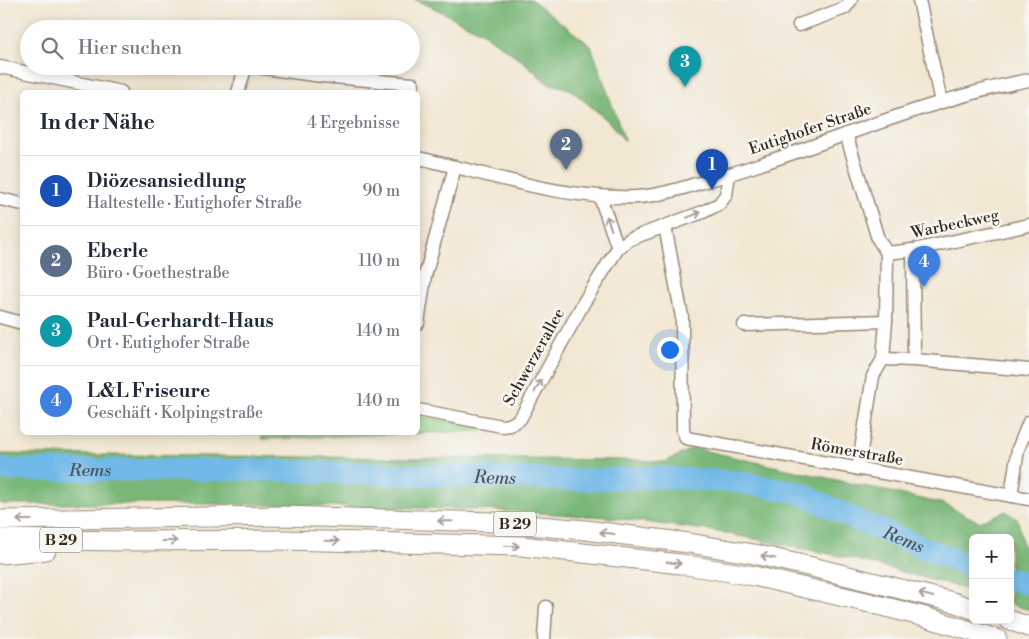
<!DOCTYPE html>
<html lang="de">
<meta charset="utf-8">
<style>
:root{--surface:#fff;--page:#f6f6f7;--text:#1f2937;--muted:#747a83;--line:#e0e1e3;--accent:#ea580c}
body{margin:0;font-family:"Libre Bodoni",serif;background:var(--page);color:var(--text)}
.controls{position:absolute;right:15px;bottom:15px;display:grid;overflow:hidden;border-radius:8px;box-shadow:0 2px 12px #0003}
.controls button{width:45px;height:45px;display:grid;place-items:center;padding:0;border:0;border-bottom:1px solid var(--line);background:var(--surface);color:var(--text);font:25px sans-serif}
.you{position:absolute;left:669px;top:349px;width:18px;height:18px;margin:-12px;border:4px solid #fff;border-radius:50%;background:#1a73e8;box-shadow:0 0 0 8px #1a73e833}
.badge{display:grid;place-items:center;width:32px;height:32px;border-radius:50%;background:var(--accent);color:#fff;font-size:16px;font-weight:700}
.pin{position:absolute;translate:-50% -41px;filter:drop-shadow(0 1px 2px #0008)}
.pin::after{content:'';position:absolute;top:26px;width:18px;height:15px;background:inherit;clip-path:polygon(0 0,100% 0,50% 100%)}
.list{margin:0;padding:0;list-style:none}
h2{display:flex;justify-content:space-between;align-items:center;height:65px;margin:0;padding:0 20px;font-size:21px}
h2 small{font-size:16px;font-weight:400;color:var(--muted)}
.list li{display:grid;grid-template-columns:32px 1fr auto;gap:15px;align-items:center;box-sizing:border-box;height:70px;padding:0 20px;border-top:1px solid var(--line)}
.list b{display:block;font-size:19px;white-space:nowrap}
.list p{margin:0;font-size:16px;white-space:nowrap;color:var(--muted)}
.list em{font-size:16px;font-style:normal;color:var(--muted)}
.icon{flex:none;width:28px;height:28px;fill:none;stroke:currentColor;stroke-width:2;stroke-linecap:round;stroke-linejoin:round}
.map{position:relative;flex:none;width:1029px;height:639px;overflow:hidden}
.search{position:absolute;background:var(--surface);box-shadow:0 2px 12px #0003;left:20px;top:20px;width:400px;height:55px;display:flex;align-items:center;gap:12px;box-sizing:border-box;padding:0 18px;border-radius:28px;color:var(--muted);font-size:19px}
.panel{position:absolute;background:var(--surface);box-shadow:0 2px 12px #0003;left:20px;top:90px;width:400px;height:345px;border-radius:8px}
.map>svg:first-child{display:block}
.green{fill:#97d68c;stroke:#698055}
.forest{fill:#79b778;stroke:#5a704b}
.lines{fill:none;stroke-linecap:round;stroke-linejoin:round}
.river{stroke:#70b8e8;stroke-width:22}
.minor-casing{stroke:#968878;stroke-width:15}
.highway-casing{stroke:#968878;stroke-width:21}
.minor{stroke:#fff;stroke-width:12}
.highway{stroke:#fff;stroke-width:19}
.oneway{stroke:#a79f9a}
.labels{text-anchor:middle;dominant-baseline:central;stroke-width:5;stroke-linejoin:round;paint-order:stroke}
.shield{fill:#f6f6f2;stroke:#73675e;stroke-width:1}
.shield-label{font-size:15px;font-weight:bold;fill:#3b2a1e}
.street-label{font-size:16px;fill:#3b2a1e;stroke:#f6f6f2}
.water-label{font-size:18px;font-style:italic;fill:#4b555b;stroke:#f6f6f2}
</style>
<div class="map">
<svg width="1029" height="639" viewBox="0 0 1029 639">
<rect width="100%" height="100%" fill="#f6f6f2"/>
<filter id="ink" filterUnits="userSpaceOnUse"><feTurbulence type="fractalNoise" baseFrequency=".02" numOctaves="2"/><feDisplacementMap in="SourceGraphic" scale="10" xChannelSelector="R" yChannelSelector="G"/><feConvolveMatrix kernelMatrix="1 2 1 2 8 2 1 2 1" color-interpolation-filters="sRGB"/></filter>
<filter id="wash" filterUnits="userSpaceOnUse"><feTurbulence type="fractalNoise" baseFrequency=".0096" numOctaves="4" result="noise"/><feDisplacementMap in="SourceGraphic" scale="20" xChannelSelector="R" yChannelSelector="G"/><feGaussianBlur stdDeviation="1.12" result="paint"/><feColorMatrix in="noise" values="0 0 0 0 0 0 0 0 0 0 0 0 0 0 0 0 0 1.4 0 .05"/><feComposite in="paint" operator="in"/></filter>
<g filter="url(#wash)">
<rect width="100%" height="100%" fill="#f2e7d2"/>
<path class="green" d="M 418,416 L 496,430 L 262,439 L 262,433 L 418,432 Z"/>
<g class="forest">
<path d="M 415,0 L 532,0 L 591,46 L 625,141 L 607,120 L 570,89 L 547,83 L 524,62 L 483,33 L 434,8 Z"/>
<path d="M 693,448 L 944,504 L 979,522 L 1006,511 L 1018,520 L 1023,547 L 1029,548 L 1029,610 L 1010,604 L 1010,538 L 973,538 L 973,591 L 850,558 L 714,531 L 606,517 L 467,509 L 222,504 L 0,504 L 0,454 L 638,460 L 665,462 Z"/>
</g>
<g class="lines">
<g class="river">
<path id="s1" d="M 0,470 L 255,470 L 578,480 L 655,477 L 740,482 L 800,493 L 861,522 L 973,568"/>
<path d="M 1010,579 L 1029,584"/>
</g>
</g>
</g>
<g filter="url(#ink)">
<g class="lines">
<g class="minor-casing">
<g id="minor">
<path d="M 919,0 L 941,102"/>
<path d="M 799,25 L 845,8 L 851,0"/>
<path d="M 249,66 L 322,76 L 413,84"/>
<path d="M 0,67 L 121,92"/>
<path d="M 238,92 L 246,66"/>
<path d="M 846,134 L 878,239 L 887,253 L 886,321 L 883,359 L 873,376 L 858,469"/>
<path d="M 418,158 C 490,174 562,200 637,197 C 657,196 677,190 696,184 C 717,178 737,172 758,165 C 848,135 936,98 1029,80"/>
<path d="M 600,197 L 618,248"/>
<path d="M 0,199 L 22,204"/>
<path d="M 665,226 L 682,317 L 683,431 L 686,438 L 1029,499"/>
<path d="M 913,250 L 914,360"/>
<path d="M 887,253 L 913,250 L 1029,225"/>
<path d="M 0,317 L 22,323"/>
<path d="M 418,323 L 425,276 L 455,167"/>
<path d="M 744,325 L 886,321"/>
<path d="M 883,359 L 914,360 L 1029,370"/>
<path d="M 418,410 L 502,426 L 510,425 L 520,419 L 584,302 L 618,248 L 630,239 L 703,212 L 719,204 L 726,195 L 729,174"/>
<path d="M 1011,496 L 1018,449 L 1029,422"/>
<path d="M 544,639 L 546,607"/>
</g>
</g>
<g class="highway-casing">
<g id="highway">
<path d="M 0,520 L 280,516 L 493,522 L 585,530 L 689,543 L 754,554 L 812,567 L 876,583 L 953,602 L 973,609"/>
<path d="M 0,539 L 121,541 L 284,540 L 521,546 L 680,564 L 754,576 L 870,603 L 925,617 L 997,639"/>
<path d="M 0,554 L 46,550"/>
<path d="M 1009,620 L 1029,627"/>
</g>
</g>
<use href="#minor" class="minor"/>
<use href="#highway" class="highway"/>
</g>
<defs><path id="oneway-shaft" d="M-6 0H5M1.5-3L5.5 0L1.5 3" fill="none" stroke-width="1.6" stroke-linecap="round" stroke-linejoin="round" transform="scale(1.25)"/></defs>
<g class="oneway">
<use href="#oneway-shaft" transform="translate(694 215) rotate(-21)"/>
<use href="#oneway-shaft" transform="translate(609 223) rotate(-109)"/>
<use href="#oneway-shaft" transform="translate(538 386) rotate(-61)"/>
<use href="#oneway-shaft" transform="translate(24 520) rotate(180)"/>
<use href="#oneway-shaft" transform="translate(445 521) rotate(-179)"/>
<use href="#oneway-shaft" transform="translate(607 533) rotate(-173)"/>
<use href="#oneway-shaft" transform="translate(170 541)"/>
<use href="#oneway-shaft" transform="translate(332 541) rotate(1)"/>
<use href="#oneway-shaft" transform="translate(512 546) rotate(2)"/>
<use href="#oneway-shaft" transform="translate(768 557) rotate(-168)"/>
<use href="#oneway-shaft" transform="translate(674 563) rotate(7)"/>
<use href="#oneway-shaft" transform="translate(926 595) rotate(-165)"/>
</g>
</g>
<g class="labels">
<g class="shield">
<rect x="494" y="511.5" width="42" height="25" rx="4"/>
<rect x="40" y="527.5" width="42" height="25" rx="4"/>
</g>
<g class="shield-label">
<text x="515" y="524">B 29</text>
<text x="61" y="540">B 29</text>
</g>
<g class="street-label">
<text transform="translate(810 129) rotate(-19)">Eutighofer Straße</text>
<text transform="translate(955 224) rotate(-12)">Warbeckweg</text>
<text transform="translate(534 357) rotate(-61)">Schwerzerallee</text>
<text transform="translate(857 452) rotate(10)">Römerstraße</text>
</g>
<g class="water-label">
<text stroke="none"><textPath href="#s1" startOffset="90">Rems</textPath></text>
<text stroke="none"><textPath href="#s1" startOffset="495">Rems</textPath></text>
<text stroke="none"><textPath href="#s1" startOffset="915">Rems</textPath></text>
</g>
</g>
</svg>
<div class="controls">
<button>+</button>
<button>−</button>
</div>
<div class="you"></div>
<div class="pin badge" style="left:712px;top:190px;background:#1a4fb4">1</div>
<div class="pin badge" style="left:566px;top:170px;background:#5c6f8a">2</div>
<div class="pin badge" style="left:685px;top:87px;background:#0f9aa8">3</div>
<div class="pin badge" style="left:924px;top:287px;background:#3f7fe0">4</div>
<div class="search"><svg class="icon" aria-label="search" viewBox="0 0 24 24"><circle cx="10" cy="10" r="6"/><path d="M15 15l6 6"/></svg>Hier suchen</div>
<section class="panel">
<h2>In der Nähe<small>4 Ergebnisse</small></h2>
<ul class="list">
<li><span class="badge" style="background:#1a4fb4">1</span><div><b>Diözesansiedlung</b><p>Haltestelle · Eutighofer Straße</p></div><em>90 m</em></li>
<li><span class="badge" style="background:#5c6f8a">2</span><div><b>Eberle</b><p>Büro · Goethestraße</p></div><em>110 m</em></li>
<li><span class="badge" style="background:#0f9aa8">3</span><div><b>Paul-Gerhardt-Haus</b><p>Ort · Eutighofer Straße</p></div><em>140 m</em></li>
<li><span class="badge" style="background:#3f7fe0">4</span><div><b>L&amp;L Friseure</b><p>Geschäft · Kolpingstraße</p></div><em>140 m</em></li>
</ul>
</section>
</div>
